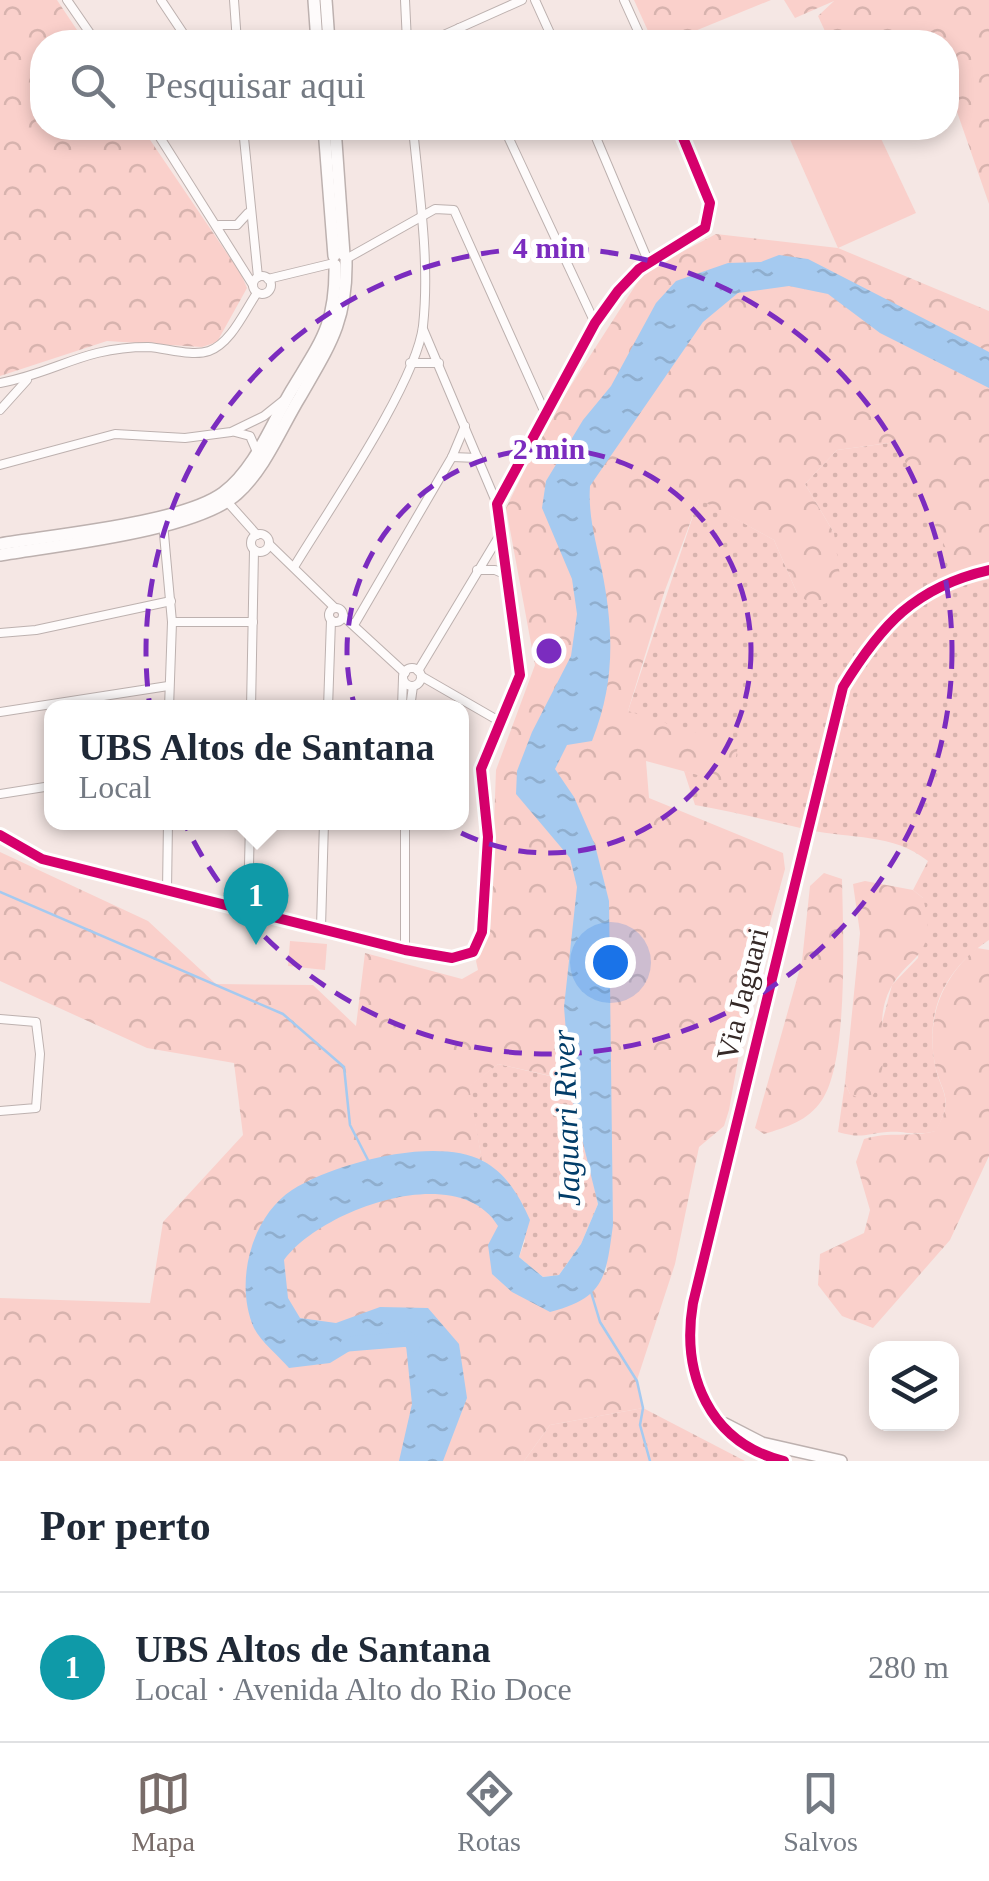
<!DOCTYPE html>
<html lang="pt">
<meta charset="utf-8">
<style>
:root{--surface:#fff;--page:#f6f6f7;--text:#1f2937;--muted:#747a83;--line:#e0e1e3;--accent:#786c69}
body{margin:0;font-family:Georgia,serif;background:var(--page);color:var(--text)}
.controls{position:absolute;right:30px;bottom:30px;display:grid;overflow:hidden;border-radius:20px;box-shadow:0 5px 15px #0003}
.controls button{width:90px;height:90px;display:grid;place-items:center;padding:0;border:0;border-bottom:2px solid var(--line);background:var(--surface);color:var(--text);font:50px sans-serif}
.you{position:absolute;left:610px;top:962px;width:35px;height:35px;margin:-25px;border:8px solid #fff;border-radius:50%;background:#1a73e8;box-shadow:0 0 0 15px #1a73e833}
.badge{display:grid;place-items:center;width:65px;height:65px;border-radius:50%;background:var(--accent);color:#fff;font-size:32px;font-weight:700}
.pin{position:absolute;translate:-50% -82px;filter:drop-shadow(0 2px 5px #0008)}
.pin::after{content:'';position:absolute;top:52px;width:35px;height:30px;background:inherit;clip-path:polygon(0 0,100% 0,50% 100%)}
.popup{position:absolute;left:44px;top:700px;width:425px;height:130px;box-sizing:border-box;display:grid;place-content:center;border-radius:20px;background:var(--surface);filter:drop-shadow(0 2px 8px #0005);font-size:32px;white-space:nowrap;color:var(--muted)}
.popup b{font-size:38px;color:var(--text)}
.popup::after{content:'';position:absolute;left:50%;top:100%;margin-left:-20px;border:20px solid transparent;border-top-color:var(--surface)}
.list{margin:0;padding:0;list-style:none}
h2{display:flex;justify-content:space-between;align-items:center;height:130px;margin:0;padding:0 40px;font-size:42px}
h2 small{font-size:32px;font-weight:400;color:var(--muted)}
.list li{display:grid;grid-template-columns:65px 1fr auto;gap:30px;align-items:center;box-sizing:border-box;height:150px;padding:0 40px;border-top:2px solid var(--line)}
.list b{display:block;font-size:38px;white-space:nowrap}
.list p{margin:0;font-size:32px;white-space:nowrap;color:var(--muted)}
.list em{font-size:32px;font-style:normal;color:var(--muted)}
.icon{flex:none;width:55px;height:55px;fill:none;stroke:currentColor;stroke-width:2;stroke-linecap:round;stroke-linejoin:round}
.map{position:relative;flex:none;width:989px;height:1461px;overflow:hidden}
.search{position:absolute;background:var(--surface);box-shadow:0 5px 15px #0003;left:30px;right:30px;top:30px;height:110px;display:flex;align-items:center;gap:25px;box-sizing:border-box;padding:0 35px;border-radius:40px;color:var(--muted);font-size:38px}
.sheet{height:280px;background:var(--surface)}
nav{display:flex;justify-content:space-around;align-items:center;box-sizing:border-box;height:140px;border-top:2px solid var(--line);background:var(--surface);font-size:28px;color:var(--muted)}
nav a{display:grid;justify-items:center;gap:5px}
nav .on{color:var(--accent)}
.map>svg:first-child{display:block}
.grass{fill:url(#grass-dots)}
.forest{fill:url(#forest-crowns);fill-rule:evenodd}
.pitch{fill:#fad0cb}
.water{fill:url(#water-ripples)}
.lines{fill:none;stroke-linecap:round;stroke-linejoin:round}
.stream{stroke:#a5caf0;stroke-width:2.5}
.river{stroke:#a5caf0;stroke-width:15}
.street-casing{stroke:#bdb1af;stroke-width:10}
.secondary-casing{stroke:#bdb1af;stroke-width:14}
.street{stroke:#fefbfb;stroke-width:8}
.secondary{stroke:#fefbfb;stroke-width:11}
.cycleway-casing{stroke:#fff;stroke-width:16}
.cycleway{stroke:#d6006c;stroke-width:10}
.ring{fill:none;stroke:#7b2cbf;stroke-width:5;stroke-dasharray:18 12}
.labels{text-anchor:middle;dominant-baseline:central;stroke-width:10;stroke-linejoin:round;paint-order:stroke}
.street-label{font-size:30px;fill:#352927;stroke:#fff}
.water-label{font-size:32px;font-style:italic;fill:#023d69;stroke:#fff}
.centre{fill:#7b2cbf;stroke:#fff;stroke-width:5}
.ring-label{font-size:30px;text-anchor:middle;font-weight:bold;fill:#7b2cbf;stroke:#fff;stroke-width:10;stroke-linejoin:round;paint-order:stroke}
</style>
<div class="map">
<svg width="989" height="1461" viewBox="0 0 989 1461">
<defs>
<pattern id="grass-dots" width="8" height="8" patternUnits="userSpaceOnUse" patternTransform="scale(2.5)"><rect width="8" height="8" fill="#fad0cb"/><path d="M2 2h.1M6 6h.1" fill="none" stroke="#d7b3ae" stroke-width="1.8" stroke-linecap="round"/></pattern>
<pattern id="forest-crowns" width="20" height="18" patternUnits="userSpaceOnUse" patternTransform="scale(2.5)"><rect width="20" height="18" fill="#fad0cb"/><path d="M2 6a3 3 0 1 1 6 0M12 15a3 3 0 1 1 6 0" fill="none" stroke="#d7b3ae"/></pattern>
<pattern id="water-ripples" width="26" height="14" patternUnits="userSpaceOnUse" patternTransform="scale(2.5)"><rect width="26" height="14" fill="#a5caf0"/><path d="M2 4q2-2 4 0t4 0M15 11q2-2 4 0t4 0" fill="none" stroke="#8faece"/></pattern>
</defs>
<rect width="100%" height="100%" fill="#f5e7e4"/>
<g class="grass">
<path d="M 897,442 L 964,585 L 989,579 L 989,940 C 947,968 926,1007 934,1059 C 939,1094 956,1094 936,1131 C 912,1137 906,1130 887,1132 C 864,1134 863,1139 838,1132 L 845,1083 L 850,1094 L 882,1023 L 892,985 L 918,958 L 923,898 L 913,890 L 928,861 C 893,833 851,839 809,830 C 771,821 734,812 695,805 L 684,771 L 731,783 L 628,711 L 699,498 L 774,540 L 797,593 L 834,533 L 805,484 L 837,450 Z"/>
<path d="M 498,1064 L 571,1081 L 598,1204 L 581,1244 L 559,1275 L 543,1277 L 519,1257 L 525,1241 L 502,1176 L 482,1160 L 468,1087 Z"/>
<path d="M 643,1408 L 745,1461 L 524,1461 L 550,1425 Z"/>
</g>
<g class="forest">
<path d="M 0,0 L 57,0 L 85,42 L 42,42 L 42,128 L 142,128 L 241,274 L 247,288 L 217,342 L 202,347 L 107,341 L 0,376 Z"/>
<path d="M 634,0 L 771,0 L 668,42 L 653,42 Z"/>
<path d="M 784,0 L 989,0 L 989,204 L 947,83 L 946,42 L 830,42 L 818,16 L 834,1 L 795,18 Z"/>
<path d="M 716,234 L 838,248 L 989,311 L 989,564 L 957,572 L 896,442 L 837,450 L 805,484 L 834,533 L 843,598 L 814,607 L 797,593 L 774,540 L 699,499 L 664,593 L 628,711 L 738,746 L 731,784 L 646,761 L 649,798 L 783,853 L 785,869 L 749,999 L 729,1110 L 724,1126 L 699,1147 L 675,1264 L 637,1380 L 643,1408 L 550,1425 L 524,1461 L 0,1461 L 0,1298 L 150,1303 L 163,1222 L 243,1135 L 234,1063 L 147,1048 L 0,981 L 0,852 L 148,921 L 216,984 L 313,985 L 356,1026 L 365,953 L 462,979 L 478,970 L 476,961 L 490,932 L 496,770 L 535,665 L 506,508 L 550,418 L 644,272 ZM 498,1064 L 587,1084 L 607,1272 L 512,1292 L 511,1221 L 482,1160 L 469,1087 Z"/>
<path d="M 824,873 L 842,879 C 843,929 849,1060 822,1100 C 808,1121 787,1127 764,1134 L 755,1128 L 802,961 L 810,886 Z"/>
<path d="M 865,881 L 913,890 L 923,898 C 941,966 900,952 885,1002 C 876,1033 892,1067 873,1095 L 861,1099 L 850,1094 L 845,1083 L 860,933 L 853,884 Z"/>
<path d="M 977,948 L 989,950 L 989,1156 L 950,1240 L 873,1328 L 842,1316 L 818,1285 L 820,1254 L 864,1233 L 870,1210 L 856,1162 L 864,1139 C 889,1131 910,1138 935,1131 C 957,1095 939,1093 934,1059 C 927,1014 944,976 977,948 Z"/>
</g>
<g class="pitch">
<path d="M 805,128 L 876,128 L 916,213 L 838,248 L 788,135 Z"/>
<path d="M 290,941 L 327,944 L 325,970 L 288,966 Z"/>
</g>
<path class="water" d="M 779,255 L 808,259 L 989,352 L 989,388 L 880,333 L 828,294 L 789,286 L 738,293 L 703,322 L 590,486 C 588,517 596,541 602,571 C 614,632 615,683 592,741 L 567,745 L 555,769 L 574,797 L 595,845 L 609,901 L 613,1225 C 606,1277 605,1298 550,1312 L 512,1292 L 492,1274 L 488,1245 L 498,1226 C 458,1159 320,1210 284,1260 L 288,1298 L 300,1318 L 336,1323 L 380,1307 L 428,1308 L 459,1344 L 467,1398 L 443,1461 L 399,1461 L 412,1404 L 406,1345 L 387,1334 L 371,1338 L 330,1363 L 289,1368 C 279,1356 261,1342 254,1328 C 234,1283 251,1217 292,1190 C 335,1163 436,1136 483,1161 C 506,1173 520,1197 530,1220 L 519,1257 L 543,1277 L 559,1275 L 581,1244 L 598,1204 L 571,1094 L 564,1007 L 577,887 L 570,858 L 516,794 L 517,771 L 532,732 L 571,656 L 577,614 L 572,579 L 542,508 L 546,481 L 583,420 L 611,386 L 656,303 L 676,281 L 728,263 L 761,262 Z"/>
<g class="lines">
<g class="stream">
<path d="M 0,892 L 283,1014 L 344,1067 L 350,1125 L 369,1162"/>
<path d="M 591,1292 L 600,1322 L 637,1381 L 643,1408 L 640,1425 L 650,1461"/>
</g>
<path class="river" d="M 348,1344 L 409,1339 L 413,1344"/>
<g class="street-casing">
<g id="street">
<path d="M 67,0 L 96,42"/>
<path d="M 161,0 L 189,42"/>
<path d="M 234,0 L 237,42"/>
<path d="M 405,0 L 407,42"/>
<path d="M 535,0 L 554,42"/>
<path d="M 624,0 L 643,42"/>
<path d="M 459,28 L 466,42"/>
<path d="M 428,42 L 522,0"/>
<path d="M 154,128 L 253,285"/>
<path d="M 243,128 L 258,277"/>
<path d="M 504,128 L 595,323"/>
<path d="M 592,128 L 649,263"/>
<path d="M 219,225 L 237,225 L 248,213"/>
<path d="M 346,259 L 435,209 L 454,210 L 545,413"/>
<circle cx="262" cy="285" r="9"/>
<path d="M 268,279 L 334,263"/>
<path d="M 423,329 L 497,504"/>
<path d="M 410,363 L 439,363"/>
<path d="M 0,383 C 58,372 83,347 148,347 C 166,348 192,357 209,351 C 231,343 244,312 257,293"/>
<path d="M 0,410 L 27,380"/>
<path d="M 235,432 L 250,436 L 257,452"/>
<path d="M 452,457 L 478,458"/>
<path d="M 0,465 L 115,434 L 185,438 L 231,432 L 264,416 L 284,400"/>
<path d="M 224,498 L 257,535"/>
<path d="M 163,523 L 172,622 L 169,708"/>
<circle cx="260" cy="543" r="9"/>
<path d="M 269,544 L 335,608"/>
<path d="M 294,567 C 327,512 416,384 423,326 C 430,261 419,192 413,128"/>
<path d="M 477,570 L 495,570 L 509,576"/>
<circle cx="336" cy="615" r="7"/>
<path d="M 343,616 L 405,673"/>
<path d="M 172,622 L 253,622"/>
<path d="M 354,625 L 452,457 L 465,426"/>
<path d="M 0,633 L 36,630 L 171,601"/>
<circle cx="412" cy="677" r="9"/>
<path d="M 418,671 L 501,533"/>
<path d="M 421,676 L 499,721"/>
<path d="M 251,708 L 254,550"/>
<path d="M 328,708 L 331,620"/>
<path d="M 402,708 L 403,678"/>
<path d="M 410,708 L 413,686"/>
<path d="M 0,712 L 168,686"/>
<path d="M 0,794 L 51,786"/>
<path d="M 0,835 L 42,859 L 405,950 L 452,958 L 473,952 L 482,932 L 488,837 L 481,769 L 520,675 L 497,504 L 595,323 L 618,291 L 639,269 L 705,228 L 710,203 L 679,128"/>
<path d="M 167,890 L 168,822"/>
<path d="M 248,909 L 250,822"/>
<path d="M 321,927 L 324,822"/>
<path d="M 405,950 L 405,822"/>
<path d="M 0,1019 L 36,1022 L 40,1054 L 36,1108 L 0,1111"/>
</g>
</g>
<g class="secondary-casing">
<g id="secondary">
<path d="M 314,0 L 317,42"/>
<path d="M 326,0 L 329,42"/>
<path d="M 324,128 L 334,256"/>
<path d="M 335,128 L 344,255"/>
<path d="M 0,544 C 54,535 182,523 223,493 C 255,469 271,425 291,391 C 321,341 336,325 335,265"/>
<path d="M 0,555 C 58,545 196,531 237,494 C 265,469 281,428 300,397 C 329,346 347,322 346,261"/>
<path d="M 725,1424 L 762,1443 L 841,1461"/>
<path d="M 784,1461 C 709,1443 681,1374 693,1303 L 843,687 C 881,625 915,587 989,570"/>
</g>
</g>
<use href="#street" class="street"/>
<use href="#secondary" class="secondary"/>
<g class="cycleway-casing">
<g id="cycleway">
<path d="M 0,835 L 42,859 L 405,950 L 452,958 L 473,952 L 482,932 L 488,837 L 481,769 L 520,675 L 497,504 L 595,323 L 618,291 L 639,269 L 705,228 L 710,203 L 679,128"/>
<path d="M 784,1461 C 709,1443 681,1374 693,1303 L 843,687 C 881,625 915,587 989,570"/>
</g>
</g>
<use href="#cycleway" class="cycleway"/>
</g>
<g class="ring">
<circle cx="549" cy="651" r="202"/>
<circle cx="549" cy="651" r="403"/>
</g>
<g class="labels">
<g class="street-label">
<text transform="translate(742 994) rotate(-76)">Via Jaguari</text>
</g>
<g class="water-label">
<text transform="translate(566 1118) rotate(-92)">Jaguari River</text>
</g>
</g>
<circle cx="549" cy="651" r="15" class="centre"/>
<g class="ring-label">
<text x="549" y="258">4 min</text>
<text x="549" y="459">2 min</text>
</g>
</svg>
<div class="controls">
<button><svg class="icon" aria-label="layers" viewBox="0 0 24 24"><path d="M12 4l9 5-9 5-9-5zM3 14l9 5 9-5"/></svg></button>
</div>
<div class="you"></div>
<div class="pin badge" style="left:256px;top:945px;background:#0f9aa8">1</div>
<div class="popup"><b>UBS Altos de Santana</b>Local</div>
<div class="search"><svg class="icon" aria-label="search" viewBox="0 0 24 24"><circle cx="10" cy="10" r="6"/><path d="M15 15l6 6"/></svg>Pesquisar aqui</div>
</div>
<section class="sheet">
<h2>Por perto<small></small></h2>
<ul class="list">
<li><span class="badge" style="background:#0f9aa8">1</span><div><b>UBS Altos de Santana</b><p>Local · Avenida Alto do Rio Doce</p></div><em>280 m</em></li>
</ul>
</section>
<nav>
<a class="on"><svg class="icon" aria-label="map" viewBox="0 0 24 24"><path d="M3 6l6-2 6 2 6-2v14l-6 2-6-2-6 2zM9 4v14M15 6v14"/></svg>Mapa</a>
<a><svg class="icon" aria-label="directions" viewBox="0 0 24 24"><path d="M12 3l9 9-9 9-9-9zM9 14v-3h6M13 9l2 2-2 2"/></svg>Rotas</a>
<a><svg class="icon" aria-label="saved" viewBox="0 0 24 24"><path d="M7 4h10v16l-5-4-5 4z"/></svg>Salvos</a>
</nav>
